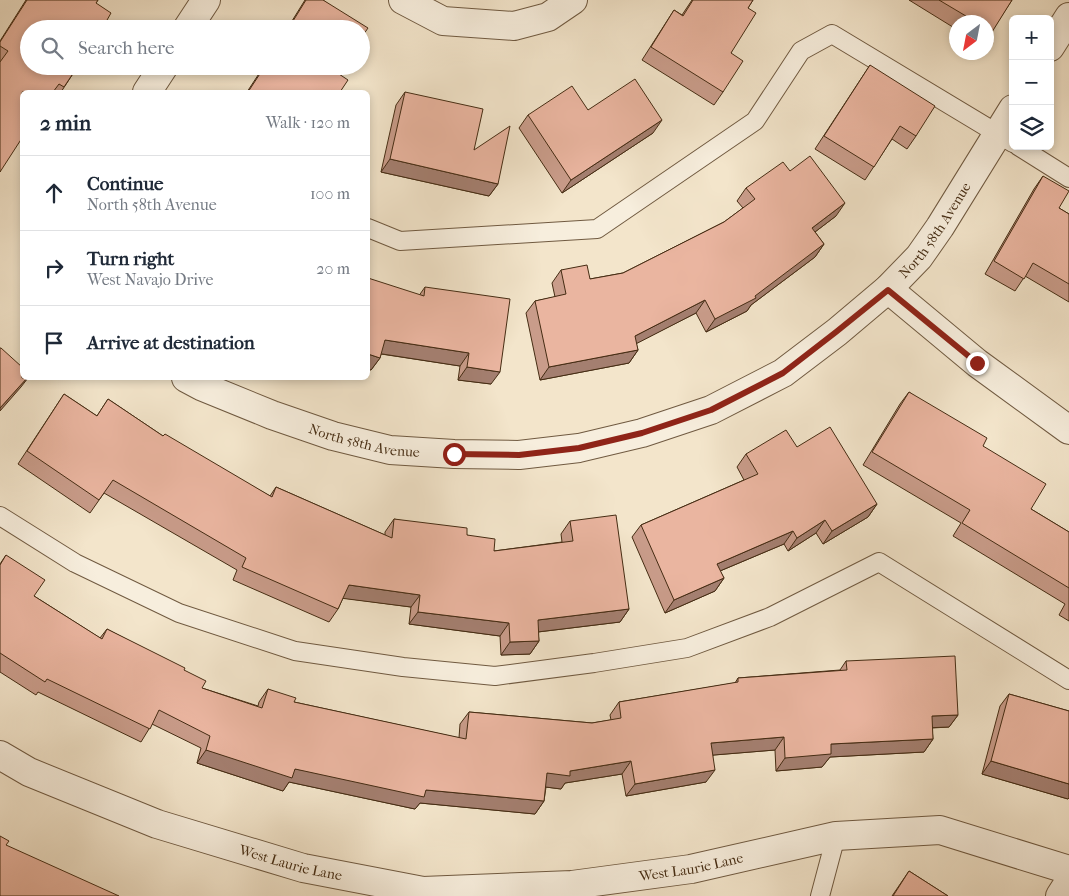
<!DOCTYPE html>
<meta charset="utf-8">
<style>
:root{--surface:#fff;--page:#f6f6f7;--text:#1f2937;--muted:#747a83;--line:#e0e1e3}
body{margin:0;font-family:"IM FELL French Canon",serif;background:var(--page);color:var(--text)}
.controls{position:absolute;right:15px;top:15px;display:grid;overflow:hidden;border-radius:8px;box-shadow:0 2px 8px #0003}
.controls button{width:45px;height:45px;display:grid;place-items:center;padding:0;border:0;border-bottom:1px solid var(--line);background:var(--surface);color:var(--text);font:25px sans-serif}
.compass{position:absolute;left:949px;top:15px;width:45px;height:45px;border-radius:50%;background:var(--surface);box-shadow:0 2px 8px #0003;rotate:212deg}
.stop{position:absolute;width:15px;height:15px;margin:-11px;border:4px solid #8f2418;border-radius:50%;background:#fff}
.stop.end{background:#8f2418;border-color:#fff;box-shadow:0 1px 5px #0008}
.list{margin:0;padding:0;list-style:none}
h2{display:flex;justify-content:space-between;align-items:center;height:65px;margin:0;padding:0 20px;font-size:21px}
h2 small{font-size:16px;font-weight:400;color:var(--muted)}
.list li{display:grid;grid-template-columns:32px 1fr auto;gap:15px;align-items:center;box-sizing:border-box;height:75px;padding:0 20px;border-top:1px solid var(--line)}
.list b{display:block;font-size:19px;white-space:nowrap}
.list p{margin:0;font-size:16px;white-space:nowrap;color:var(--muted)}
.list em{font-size:16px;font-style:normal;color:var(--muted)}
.icon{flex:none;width:28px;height:28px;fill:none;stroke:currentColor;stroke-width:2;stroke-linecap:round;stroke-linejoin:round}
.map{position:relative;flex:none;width:1069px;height:896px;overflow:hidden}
.search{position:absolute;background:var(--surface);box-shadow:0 2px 8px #0003;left:20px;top:20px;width:350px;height:55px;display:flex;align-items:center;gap:12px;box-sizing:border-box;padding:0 18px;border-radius:28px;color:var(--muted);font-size:19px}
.panel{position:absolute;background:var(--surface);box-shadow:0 2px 8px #0003;left:20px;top:90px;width:350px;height:290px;border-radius:8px}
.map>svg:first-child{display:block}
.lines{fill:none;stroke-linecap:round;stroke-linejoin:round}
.service-casing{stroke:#705a41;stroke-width:20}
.minor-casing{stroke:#705a41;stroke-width:30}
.service{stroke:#f7eedd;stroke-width:18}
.minor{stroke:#f7eedd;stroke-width:28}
.wall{fill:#c99c8a;stroke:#452c13}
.shaded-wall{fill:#a47f70;stroke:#452c13}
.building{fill:#eab5a0;stroke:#452c13}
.route{stroke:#8f2418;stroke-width:6}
.labels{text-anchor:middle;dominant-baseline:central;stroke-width:4;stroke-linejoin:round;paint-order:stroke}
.street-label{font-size:14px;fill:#452c13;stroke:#f7eedd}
</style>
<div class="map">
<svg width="1069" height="896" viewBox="0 0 1069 896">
<rect width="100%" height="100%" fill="#f3e5cb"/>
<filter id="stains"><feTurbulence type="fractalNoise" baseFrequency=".004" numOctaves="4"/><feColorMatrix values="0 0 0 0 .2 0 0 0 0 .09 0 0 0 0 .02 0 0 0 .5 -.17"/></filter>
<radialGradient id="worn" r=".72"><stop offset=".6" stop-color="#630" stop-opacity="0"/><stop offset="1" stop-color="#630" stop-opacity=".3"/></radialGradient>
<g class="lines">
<g class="service-casing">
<g id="service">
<path d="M 1018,146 L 1069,178"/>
<path d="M 368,228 L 400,241 L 597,229 L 755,121 L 801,51 L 832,34 L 1013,143"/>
<path d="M 0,516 L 75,563 L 179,613 L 295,651 L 403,667 L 495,676 L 594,663 L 687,648 L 770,617 L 879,562 L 1069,680"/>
<path d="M 820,896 L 836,836"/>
</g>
</g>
<g class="minor-casing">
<g id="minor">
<path d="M 403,0 L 443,21 L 514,26 L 548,17 L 573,0"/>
<path d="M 187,29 L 206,0"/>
<path d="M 1050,47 L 1069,17"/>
<path d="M 147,92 L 164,66"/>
<path d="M 888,289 L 977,363 L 1069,430"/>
<path id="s1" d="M 186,378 L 201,386 L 272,415 L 333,436 L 390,450 L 454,454 L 519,455 L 579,448 L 642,433 L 711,410 L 783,373 L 837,332 L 888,289 L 919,257 L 940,227 L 1013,109"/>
<path id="s2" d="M 0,755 L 29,772 L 157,824 L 303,868 L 423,891 L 572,885 L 691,869 L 836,836 L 940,830 L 1069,870"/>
<path d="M 1060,896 L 1069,882"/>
</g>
</g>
<use href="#service" class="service"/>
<use href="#minor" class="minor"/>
</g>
<g class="wall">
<path d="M 26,0 L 98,0 L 96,3 L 78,66 L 61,92 L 22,92 L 0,172 L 0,41 Z"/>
<path d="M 305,0 L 323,0 L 361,29 L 287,29 Z"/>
<path d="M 692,0 L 753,0 L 748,8 L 731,53 L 723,92 L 714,105 L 642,60 L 674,10 L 682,15 Z"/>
<path d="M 909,0 L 1012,0 L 986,40 L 986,22 L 956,22 L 956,29 Z"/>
<path d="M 870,65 L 916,136 L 907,149 L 892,139 L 865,180 L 815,149 Z"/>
<path d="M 264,66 L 344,66 L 339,74 L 340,92 L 247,92 Z"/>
<path d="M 405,92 L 474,150 L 498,184 L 489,196 L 381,172 L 396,105 Z"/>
<path d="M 588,110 L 653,133 L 562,193 L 519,128 L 528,115 Z"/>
<path d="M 790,171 L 836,216 L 815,232 L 824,244 L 815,257 L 751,305 L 747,311 L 706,332 L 696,313 L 636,343 L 638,350 L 629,363 L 540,380 L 526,313 L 535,301 L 555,297 L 552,283 L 561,270 L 590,279 L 623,273 L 724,222 L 743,208 L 737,201 L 746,188 Z"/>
<path d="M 1043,176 L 1059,208 L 1069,214 L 1069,302 L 1025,276 L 1015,291 L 985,274 L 1034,189 Z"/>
<path d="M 425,287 L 491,384 L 458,380 L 460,366 L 381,354 L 380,358 L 371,370 L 368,369 Z"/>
<path d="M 909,392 L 983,446 L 1031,509 L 1069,532 L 1069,621 L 1059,615 L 1065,604 L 953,536 L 961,523 L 863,465 L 900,404 Z"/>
<path d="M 64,394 L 97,416 L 108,399 L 163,436 L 270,496 L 276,487 L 385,535 L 385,532 L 394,519 L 467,535 L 494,551 L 562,542 L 561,534 L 570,521 L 629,609 L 620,622 L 538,632 L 539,641 L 530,654 L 501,655 L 500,636 L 409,624 L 411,607 L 343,598 L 338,609 L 329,622 L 233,580 L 237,570 L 104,493 L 90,513 L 18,464 Z"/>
<path d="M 797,447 L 877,504 L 868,517 L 823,544 L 816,533 L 788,551 L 784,544 L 720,571 L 724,578 L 715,591 L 665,613 L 632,537 L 641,525 L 744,480 L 737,467 L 746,454 Z"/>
<path d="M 6,555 L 34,596 L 100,638 L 107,629 L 184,670 L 202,688 L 258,706 L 259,702 L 268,689 L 294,702 L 459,738 L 460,724 L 469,712 L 592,723 L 611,720 L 610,715 L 619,702 L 735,683 L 738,678 L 840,670 L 846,661 L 958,715 L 949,727 L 932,728 L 933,739 L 924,752 L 830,757 L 822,767 L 776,771 L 775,750 L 713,755 L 706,782 L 626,796 L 622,774 L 565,783 L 561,789 L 546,787 L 544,801 L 535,814 L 420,803 L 415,809 L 289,782 L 283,791 L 197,763 L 201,748 L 152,724 L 141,742 L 38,692 L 36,695 L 0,672 L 0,564 Z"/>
<path d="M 1009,694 L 1069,711 L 1069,798 L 1068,799 L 982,774 L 1000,706 Z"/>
<path d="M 909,871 L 948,896 L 892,896 Z"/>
</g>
<g class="shaded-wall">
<path d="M 662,120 L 653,133 L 562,193 L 571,180 Z"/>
<path d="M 390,159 L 498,184 L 489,196 L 381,172 Z"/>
<path d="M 845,203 L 836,216 L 803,241 L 812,228 Z"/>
<path d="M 824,244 L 815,257 L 751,305 L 747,311 L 706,332 L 715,319 Z"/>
<path d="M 705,300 L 696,313 L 626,349 L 635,336 Z"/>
<path d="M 385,340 L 469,353 L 460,366 L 376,353 Z"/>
<path d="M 638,350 L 629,363 L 540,380 L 549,367 Z"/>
<path d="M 368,354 L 380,358 L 371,370 L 368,369 Z"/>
<path d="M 467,367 L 500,372 L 491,384 L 458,380 Z"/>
<path d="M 27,378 L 28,378 L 21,387 L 0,411 L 0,408 Z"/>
<path d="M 877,504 L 868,517 L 823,544 L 832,531 Z"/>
<path d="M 825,520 L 816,533 L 788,551 L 797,538 Z"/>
<path d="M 793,531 L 784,544 L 708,576 L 717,564 Z"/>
<path d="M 724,578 L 715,591 L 665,613 L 674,600 Z"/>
<path d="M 349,585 L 420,595 L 411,607 L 340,598 Z"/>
<path d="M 629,609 L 620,622 L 529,633 L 538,620 Z"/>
<path d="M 418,612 L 509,623 L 500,636 L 409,624 Z"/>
<path d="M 539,641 L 530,654 L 501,655 L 510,642 Z"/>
<path d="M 958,715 L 949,727 L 923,728 L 932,716 Z"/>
<path d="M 784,737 L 775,750 L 702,756 L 711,743 Z"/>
<path d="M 933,739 L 924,752 L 830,757 L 822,767 L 776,771 L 785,758 L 831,744 Z"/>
<path d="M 206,750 L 295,769 L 426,790 L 544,801 L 535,814 L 420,803 L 415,809 L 289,782 L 283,791 L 197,763 Z"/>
<path d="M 631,761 L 622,774 L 565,783 L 561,789 L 538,786 L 547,773 L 570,771 Z"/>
<path d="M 991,761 L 1069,784 L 1069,798 L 1068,799 L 982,774 Z"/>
<path d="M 715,770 L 706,782 L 626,796 L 635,784 Z"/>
</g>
<g class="building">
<path d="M 27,0 L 98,0 L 96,3 L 111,13 L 102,29 L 29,29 L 29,66 L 78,66 L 64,87 L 59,84 L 53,92 L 22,92 L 22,138 L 0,172 L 0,62 L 8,51 L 0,46 L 0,42 Z"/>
<path d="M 306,0 L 323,0 L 368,28 L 361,38 L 361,29 L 288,29 Z"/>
<path d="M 693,0 L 753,0 L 748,8 L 756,13 L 731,53 L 743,61 L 723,92 L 651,47 L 674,10 L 683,16 Z"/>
<path d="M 939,0 L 1012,0 L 992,32 L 986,29 L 986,22 L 976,22 Z"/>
<path d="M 870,65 L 935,106 L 916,136 L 900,126 L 874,167 L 824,136 Z"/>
<path d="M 265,66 L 344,66 L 339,74 L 348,80 L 340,92 L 248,92 Z"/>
<path d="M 635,79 L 662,120 L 571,180 L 528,115 L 572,86 L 588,110 Z"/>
<path d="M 405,92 L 483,109 L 474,150 L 510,126 L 498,184 L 390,159 Z"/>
<path d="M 810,156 L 845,203 L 812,228 L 824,244 L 755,296 L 756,298 L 715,319 L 705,300 L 635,336 L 638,350 L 549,367 L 535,301 L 566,294 L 561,270 L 587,265 L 590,279 L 623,273 L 724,222 L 755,199 L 746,188 L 783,162 L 790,171 Z"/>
<path d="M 1043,176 L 1069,191 L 1059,208 L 1069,214 L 1069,284 L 1033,263 L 1024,279 L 994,261 Z"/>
<path d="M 368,278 L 424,296 L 425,287 L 510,299 L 500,372 L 467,367 L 469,353 L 385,340 L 380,358 L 368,354 Z"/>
<path d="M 0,348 L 1,348 L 22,367 L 22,378 L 27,378 L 0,408 Z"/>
<path d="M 909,392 L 987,438 L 983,446 L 1046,484 L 1031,509 L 1069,532 L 1069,588 L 962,523 L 970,510 L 872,452 Z"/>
<path d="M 64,394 L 97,416 L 108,399 L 163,436 L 165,434 L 272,497 L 276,487 L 392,538 L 394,519 L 467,528 L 467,535 L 495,539 L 494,551 L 573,541 L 570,521 L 616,515 L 629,609 L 538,620 L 539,641 L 510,642 L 509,623 L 418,612 L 420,595 L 349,585 L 338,609 L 242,567 L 246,558 L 113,480 L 99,500 L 27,451 Z"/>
<path d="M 830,427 L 877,504 L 832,531 L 825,520 L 797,538 L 793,531 L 717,564 L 724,578 L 674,600 L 641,525 L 758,474 L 746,454 L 786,430 L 797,447 Z"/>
<path d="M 6,555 L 45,580 L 34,596 L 102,639 L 107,629 L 185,668 L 184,670 L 206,681 L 202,688 L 262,708 L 268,689 L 296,698 L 294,702 L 466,739 L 469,712 L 592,723 L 621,718 L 619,702 L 738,682 L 738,678 L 847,670 L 846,661 L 955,656 L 958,715 L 932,716 L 933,739 L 831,744 L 831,754 L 785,758 L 784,737 L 711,743 L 715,770 L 635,784 L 631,761 L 570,771 L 570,776 L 547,773 L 544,801 L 426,790 L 424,797 L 295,769 L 292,778 L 206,750 L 210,736 L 159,710 L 150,729 L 47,679 L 45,682 L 0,653 L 0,565 Z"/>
<path d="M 1009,694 L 1069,711 L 1069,784 L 991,761 Z"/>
<path d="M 0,836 L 9,841 L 6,845 L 119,896 L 0,896 Z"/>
<path d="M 909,871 L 948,896 L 893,896 Z"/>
</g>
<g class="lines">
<path class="route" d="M 454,454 L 519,455 L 579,448 L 642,433 L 711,410 L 783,373 L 836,332 L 888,290 L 977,363"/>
</g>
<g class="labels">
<g class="street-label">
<text stroke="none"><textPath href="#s1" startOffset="835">North 58th Avenue</textPath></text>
<text stroke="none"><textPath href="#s1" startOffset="190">North 58th Avenue</textPath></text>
<text stroke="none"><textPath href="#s2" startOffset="311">West Laurie Lane</textPath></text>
<text stroke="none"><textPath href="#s2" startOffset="716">West Laurie Lane</textPath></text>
</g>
</g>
<rect width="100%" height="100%" filter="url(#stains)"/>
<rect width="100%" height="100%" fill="url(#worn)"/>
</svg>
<div class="controls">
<button>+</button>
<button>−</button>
<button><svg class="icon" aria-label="layers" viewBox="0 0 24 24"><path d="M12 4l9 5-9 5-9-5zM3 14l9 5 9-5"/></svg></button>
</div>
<svg class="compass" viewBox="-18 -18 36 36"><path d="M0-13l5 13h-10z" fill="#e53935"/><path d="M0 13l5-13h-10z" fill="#747a83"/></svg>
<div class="stop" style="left:454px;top:454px"></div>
<div class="stop end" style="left:977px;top:363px"></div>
<div class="search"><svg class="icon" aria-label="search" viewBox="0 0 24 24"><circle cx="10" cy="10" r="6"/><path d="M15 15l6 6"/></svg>Search here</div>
<section class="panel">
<h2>2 min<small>Walk · 120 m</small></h2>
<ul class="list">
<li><svg class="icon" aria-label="ahead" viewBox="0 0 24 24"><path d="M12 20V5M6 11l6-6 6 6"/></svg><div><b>Continue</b><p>North 58th Avenue</p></div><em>100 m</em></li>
<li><svg class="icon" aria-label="right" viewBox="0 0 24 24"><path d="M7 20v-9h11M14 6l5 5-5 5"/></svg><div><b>Turn right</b><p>West Navajo Drive</p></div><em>20 m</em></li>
<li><svg class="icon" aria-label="arrive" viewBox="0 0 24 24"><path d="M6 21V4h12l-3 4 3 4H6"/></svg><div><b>Arrive at destination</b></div></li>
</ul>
</section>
</div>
